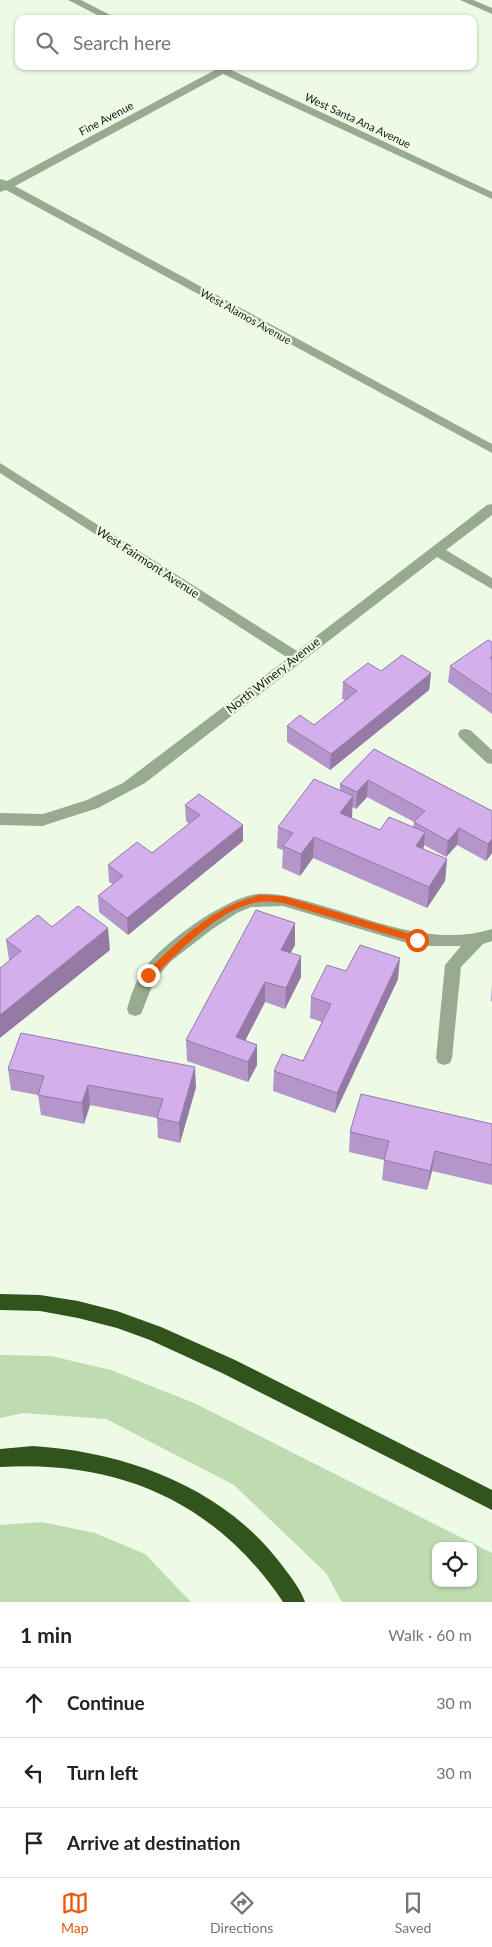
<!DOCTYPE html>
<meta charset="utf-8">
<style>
:root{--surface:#fff;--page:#f6f6f6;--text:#222;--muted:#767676;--line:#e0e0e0;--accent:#ea580c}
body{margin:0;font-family:Lato,sans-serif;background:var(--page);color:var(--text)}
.controls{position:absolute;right:15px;bottom:15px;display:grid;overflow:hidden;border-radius:10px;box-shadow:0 1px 4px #0004}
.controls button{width:45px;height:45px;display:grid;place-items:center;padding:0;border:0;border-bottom:1px solid var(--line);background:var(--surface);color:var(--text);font:25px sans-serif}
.stop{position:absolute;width:15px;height:15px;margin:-11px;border:4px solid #ea580c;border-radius:50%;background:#fff}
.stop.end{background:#ea580c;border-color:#fff;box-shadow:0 1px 5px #0008}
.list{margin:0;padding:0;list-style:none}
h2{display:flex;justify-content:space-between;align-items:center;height:65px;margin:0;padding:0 20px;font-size:21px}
h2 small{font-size:16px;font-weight:400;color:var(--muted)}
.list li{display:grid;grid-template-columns:32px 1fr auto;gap:15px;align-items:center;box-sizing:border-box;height:70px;padding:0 20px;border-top:1px solid var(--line)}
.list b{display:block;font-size:19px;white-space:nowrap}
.list em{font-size:16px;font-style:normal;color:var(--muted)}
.icon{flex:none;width:28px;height:28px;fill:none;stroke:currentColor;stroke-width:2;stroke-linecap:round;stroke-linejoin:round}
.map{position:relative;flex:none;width:492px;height:1602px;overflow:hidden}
.search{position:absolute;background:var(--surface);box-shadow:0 1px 4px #0004;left:15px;right:15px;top:15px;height:55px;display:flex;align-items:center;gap:12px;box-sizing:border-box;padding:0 18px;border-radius:10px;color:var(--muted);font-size:19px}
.sheet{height:275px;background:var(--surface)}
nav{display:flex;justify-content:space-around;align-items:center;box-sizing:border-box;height:70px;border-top:1px solid var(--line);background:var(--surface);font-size:14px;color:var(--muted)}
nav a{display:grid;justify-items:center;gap:2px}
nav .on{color:var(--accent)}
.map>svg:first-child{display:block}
.green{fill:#bedcb0;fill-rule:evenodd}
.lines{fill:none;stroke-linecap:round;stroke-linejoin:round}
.lane{fill:#98aa90;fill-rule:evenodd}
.street{fill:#98aa90;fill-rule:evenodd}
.highway{fill:#31531c;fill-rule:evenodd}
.wall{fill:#b596cb;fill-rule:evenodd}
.shaded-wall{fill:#947aa5}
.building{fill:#d3afec;stroke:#947aa5}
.route{fill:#ea580c}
.labels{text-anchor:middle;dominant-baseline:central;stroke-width:4.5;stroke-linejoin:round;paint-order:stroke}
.far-street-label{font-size:11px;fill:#151912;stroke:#edfbe6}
.street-label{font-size:12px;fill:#151912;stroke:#edfbe6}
</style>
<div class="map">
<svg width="492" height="1602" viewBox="0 0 492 1602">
<rect width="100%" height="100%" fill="#edfbe6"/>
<g class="green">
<path d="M 0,1355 L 51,1356 L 111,1370 L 194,1403 L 492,1553 L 492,1602 L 342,1602 L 326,1573 L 234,1485 L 106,1419 L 23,1413 L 0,1418 ZM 436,1546 L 473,1546 L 473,1583 L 436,1583 Z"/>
<path d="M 42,1522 L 95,1533 L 145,1554 L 191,1602 L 0,1602 L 0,1525 Z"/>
</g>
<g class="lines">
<g class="lane">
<path d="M 465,729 L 470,730 L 492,750 L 492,764 L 487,763 L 460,738 L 458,734 L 460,730 Z"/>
<path d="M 0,813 L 42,814 L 47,816 L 50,820 L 47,824 L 42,826 L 0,825 Z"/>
<path d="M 256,894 C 279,892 299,899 320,905 C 375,921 435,947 492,929 L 492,941 L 483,944 L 461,967 L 452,1058 L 450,1063 L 444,1065 L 438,1063 L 436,1058 L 445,965 L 461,946 L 417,946 L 283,906 L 251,907 L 237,913 L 211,930 L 170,962 L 154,981 L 141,1014 L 135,1016 L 129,1014 L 127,1009 C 131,996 135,982 143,970 C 164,942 222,900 256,894 Z"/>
</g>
<g class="street">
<path d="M 68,0 L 81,0 L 118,19 L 105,19 Z"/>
<path d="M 460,0 L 473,0 L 492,8 L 492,14 Z"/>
<path d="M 209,66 L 227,68 L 492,192 L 492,199 L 223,74 L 15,186 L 492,444 L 492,453 L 6,190 L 0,192 L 0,179 L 7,181 L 215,70 Z"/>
<path d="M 0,463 L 297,651 L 487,505 L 492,504 L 492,515 L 446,550 L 492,578 L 492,589 L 437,557 L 145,783 L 98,808 L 42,826 L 37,824 L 34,820 L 37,816 L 87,800 L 123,783 L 288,658 L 0,473 Z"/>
</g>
<g class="highway">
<path d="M 0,1294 L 40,1295 L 78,1301 L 117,1311 L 161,1327 L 235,1360 L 492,1490 L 492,1510 L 222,1373 L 150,1340 L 117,1328 L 78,1318 L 40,1311 L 0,1310 Z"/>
<path d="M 33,1446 C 126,1452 223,1487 281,1564 C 290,1576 300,1588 305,1602 L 283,1602 C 216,1502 119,1460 0,1467 L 0,1449 Z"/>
</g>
</g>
<g class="wall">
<path d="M 492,642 L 492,714 L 448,682 L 450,666 Z"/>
<path d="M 381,671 L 431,673 L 429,690 L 330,770 L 287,742 L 287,726 L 314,725 L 345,700 L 342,699 L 343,682 Z"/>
<path d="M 374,749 L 492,811 L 492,853 L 486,861 L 457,845 L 446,857 L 424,845 L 423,849 L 447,859 L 445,881 L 427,908 L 313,858 L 300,876 L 282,868 L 283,850 L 277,848 L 278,827 L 340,791 L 340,784 ZM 367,797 L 414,822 L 413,827 L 380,830 L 351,818 L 352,807 L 356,809 Z"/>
<path d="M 185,805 L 243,841 L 128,935 L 99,912 L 98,896 L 113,884 L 109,882 L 108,865 L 152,853 L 189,824 L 186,821 Z"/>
<path d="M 295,923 L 295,945 L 290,953 L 301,977 L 285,1009 L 265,1002 L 245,1041 L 257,1045 L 257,1065 L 248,1082 L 187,1061 L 186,1040 Z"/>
<path d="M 52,927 L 110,950 L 9,960 L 6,940 Z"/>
<path d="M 346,971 L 398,979 L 335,1113 L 273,1091 L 274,1071 L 303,1061 L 322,1022 L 310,1018 L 311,997 Z"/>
<path d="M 492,983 L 492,1002 L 491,1001 Z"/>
<path d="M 8,1069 L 196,1087 L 180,1143 L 158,1138 L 157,1118 L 90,1105 L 84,1124 L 41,1115 L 38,1095 L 11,1090 Z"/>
<path d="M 492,1124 L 492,1185 L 432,1171 L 427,1190 L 382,1180 L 384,1160 L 349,1152 L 350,1132 Z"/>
</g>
<g class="shaded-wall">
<path d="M 431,673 L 429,690 L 330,770 L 331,754 Z"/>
<path d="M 368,780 L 367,797 L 356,809 L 357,792 Z"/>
<path d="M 353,796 L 352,818 L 339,835 L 340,813 Z"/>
<path d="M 243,825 L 243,841 L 128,935 L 127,918 Z"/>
<path d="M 459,828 L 457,845 L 446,857 L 448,841 Z"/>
<path d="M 425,832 L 423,854 L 416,846 Z"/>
<path d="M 314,837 L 313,858 L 300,876 L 301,854 Z"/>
<path d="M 492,839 L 492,853 L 486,861 L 488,844 Z"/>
<path d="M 447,859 L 445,881 L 427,908 L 429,887 Z"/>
<path d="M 295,923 L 295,945 L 281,971 L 281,950 Z"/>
<path d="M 108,928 L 110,950 L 0,1038 L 0,1015 Z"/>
<path d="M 301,956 L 301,977 L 285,1009 L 286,988 Z"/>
<path d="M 400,958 L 398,979 L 335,1113 L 337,1093 Z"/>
<path d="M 265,982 L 265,1002 L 236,1058 L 236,1037 Z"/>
<path d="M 257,1045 L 257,1065 L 248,1082 L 248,1062 Z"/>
<path d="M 195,1067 L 196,1087 L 180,1143 L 179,1123 Z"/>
<path d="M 88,1085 L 90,1105 L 84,1124 L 82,1103 Z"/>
<path d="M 435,1151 L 432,1171 L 427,1190 L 430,1171 Z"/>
</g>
<g class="building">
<path d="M 488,640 L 492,642 L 492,656 L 490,658 L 492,659 L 492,695 L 450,666 Z"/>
<path d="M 402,655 L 431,673 L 331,754 L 287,726 L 300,715 L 314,725 L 357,691 L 343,682 L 368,663 L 381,671 Z"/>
<path d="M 374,749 L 492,811 L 492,839 L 488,844 L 459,828 L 448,841 L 414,822 L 425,811 L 368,780 L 357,792 L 340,784 Z"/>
<path d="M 314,779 L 353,796 L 340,813 L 380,830 L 389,817 L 425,832 L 416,846 L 447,859 L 429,887 L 314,837 L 301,854 L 283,846 L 293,833 L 278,827 Z"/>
<path d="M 199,794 L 243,825 L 127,918 L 98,896 L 123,876 L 108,865 L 137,842 L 152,853 L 200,815 L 185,805 Z"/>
<path d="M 78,906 L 108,928 L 0,1015 L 0,968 L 21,951 L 6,940 L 38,915 L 52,927 Z"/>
<path d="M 256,910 L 295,923 L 281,950 L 301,956 L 286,988 L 265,982 L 236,1037 L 257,1045 L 248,1062 L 186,1040 Z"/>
<path d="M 360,945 L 400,958 L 337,1093 L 274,1071 L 282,1054 L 303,1061 L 331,1004 L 311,997 L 327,965 L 346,971 Z"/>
<path d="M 21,1033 L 195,1067 L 179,1123 L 157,1118 L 163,1099 L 88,1085 L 82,1103 L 38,1095 L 44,1076 L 8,1069 Z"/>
<path d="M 361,1094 L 492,1124 L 492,1165 L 435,1151 L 430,1171 L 384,1160 L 389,1141 L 350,1132 Z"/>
</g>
<path class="route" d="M 260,895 L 283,896 L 417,936 L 421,940 L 417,943 L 283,903 C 275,902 267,901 259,902 C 220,907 179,952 152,978 L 145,978 L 145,973 C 181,939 211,908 260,895 Z"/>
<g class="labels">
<g class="far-street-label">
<text transform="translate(106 118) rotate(-28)">Fine Avenue</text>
<text transform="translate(358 120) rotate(25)">West Santa Ana Avenue</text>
<text transform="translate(246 316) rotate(29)">West Alamos Avenue</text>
</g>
<g class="street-label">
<text transform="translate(148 562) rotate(33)">West Fairmont Avenue</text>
<text transform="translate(273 675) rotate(-38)">North Winery Avenue</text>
</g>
</g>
</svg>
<div class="controls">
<button><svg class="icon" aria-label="locate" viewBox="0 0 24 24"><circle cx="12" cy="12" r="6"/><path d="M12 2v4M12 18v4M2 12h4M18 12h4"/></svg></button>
</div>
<div class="stop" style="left:417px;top:940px"></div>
<div class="stop end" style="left:148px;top:975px"></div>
<div class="search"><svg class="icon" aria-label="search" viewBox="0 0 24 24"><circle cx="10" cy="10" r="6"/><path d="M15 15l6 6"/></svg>Search here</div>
</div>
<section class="sheet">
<h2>1 min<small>Walk · 60 m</small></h2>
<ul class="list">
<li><svg class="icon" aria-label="ahead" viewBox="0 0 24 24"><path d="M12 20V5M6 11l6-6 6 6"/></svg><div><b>Continue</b></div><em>30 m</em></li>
<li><svg class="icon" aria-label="left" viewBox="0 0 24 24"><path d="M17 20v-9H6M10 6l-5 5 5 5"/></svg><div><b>Turn left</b></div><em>30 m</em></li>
<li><svg class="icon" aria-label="arrive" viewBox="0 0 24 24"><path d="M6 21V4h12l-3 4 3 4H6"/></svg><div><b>Arrive at destination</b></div></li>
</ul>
</section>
<nav>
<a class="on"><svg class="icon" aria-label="map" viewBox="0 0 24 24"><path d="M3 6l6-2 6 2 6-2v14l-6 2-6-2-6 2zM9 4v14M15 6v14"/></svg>Map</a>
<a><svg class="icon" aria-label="directions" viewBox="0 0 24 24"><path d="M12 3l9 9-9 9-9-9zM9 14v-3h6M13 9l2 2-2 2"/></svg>Directions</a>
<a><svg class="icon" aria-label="saved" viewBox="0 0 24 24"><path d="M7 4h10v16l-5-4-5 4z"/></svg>Saved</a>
</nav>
